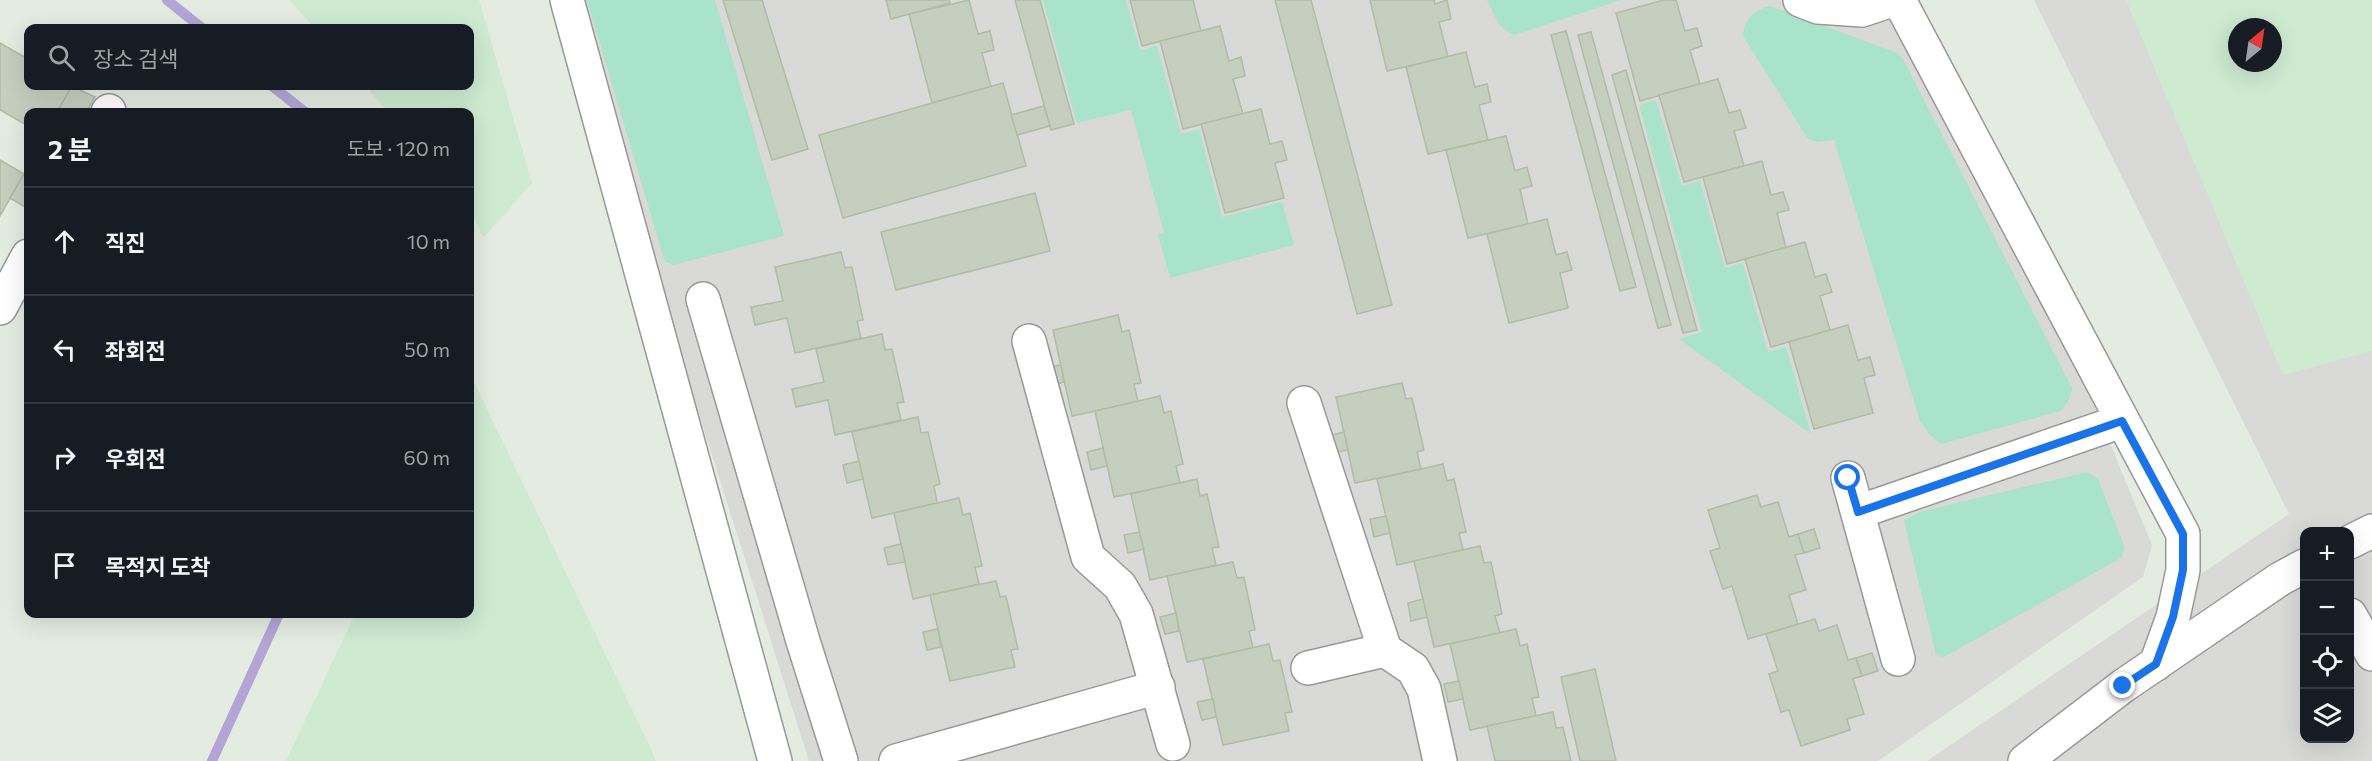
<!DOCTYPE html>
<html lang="ko">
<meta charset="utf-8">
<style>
:root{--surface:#171b24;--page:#242831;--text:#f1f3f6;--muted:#9ea1a6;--line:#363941}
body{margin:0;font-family:Commissioner,"Noto Sans KR",sans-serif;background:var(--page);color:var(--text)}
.controls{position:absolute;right:18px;bottom:18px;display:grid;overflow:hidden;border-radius:12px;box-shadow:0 6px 24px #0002}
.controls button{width:54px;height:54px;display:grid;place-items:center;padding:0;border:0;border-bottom:2px solid var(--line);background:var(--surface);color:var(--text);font:30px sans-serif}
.compass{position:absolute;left:2228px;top:18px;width:54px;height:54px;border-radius:50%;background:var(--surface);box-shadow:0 6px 24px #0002;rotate:29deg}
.stop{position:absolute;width:18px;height:18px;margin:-14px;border:4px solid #1a73e8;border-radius:50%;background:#fff}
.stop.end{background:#1a73e8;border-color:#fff;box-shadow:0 2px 6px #0008}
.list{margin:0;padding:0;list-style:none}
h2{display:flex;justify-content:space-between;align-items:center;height:78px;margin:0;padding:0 24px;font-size:26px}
h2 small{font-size:20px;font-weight:400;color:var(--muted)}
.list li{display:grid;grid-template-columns:39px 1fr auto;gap:18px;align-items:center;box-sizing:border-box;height:108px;padding:0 24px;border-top:2px solid var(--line)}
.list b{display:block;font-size:22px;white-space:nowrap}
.list em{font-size:20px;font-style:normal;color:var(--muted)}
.icon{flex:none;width:33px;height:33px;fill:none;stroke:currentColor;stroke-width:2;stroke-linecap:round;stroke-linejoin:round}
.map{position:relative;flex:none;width:2372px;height:761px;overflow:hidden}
.search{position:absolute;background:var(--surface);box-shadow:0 6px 24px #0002;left:24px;top:24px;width:450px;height:66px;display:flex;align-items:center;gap:15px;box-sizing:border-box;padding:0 21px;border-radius:12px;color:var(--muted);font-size:22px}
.panel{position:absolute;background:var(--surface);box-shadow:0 6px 24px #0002;left:24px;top:108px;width:450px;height:510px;border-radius:12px}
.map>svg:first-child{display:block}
.residential{fill:#d9d9d8;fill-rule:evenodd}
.farmland{fill:#ceead1;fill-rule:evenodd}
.grass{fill:#aae3cb}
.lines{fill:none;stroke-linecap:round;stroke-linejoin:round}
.stream{stroke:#b3a5d6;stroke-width:10}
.building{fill:#c6cebf;stroke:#b0bca5;stroke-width:1.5}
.minor-casing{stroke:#989898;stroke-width:36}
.minor{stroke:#fff;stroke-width:33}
.route{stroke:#1a73e8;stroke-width:8}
</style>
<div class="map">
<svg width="2372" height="761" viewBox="0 0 2372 761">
<rect width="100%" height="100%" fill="#e4ece1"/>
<g class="residential">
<path d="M 579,0 L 1892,0 L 2087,388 L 2152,545 L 2143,577 L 1878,761 L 809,761 L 660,291 Z"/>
<path d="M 2034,0 L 2372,0 L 2372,761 L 1927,761 L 2289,514 ZM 2237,27 L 2273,27 L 2273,63 L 2237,63 ZM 2304,532 L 2350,532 L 2350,738 L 2304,738 Z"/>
</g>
<g class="farmland">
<path d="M 289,0 L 479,0 L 532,183 L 483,238 L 470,209 L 470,112 L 388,112 L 365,86 L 470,86 L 470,28 L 315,28 Z"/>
<path d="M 2126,0 L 2372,0 L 2372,351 L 2283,375 ZM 2237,27 L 2273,27 L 2273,63 L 2237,63 Z"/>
<path d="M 470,374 L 651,749 L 656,761 L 286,761 L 355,614 L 470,614 Z"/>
</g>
<g class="grass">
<path d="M 587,0 L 715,0 L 784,236 L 674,265 L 665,262 Z"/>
<path d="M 1043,0 L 1126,0 L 1140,50 L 1157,46 L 1181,134 L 1199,129 L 1222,217 L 1282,202 L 1294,245 L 1170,278 L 1158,234 L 1164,232 L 1131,110 L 1077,123 Z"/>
<path d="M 1487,0 L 1621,0 L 1515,35 C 1499,31 1494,14 1487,0 Z"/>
<path d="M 1770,6 L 1895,52 L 1903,59 L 2072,388 L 2070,398 L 2061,411 L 1941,444 L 1930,435 L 1920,421 L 1834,140 L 1817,142 L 1808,139 L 1743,36 C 1745,19 1753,10 1770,6 Z"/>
<path d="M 1656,100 L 1682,186 L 1700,181 L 1725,268 L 1743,263 L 1768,352 L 1786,347 L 1811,434 L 1679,339 L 1702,332 L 1639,105 Z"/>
<path d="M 2087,472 L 2098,479 L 2125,548 L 2121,558 L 1944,657 L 1936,655 L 1904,521 L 1919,512 Z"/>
</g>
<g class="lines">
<g class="stream">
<path d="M 167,0 L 202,28"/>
<path d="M 272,86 L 305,112"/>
<path d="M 212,761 L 279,614"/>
</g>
</g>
<g class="building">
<path d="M 723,0 L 762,0 L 808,149 L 772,160 Z"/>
<path d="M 886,0 L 949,0 L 950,3 L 891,19 Z"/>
<path d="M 969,0 L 978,34 L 990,31 L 994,50 L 982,53 L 991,87 L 932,103 L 909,14 Z"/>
<path d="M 1015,0 L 1040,0 L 1074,124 L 1051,130 Z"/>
<path d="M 1130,0 L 1193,0 L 1201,31 L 1142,46 Z"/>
<path d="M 1275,0 L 1311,0 L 1392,305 L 1357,314 Z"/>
<path d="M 1370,0 L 1434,0 L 1435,4 L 1447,0 L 1451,19 L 1439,22 L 1448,57 L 1387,71 Z"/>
<path d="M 1664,0 L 1676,0 L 1685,31 L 1697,28 L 1702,46 L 1690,50 L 1700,84 L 1640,101 L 1616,13 Z"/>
<path d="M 1220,26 L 1229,61 L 1241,57 L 1245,76 L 1233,79 L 1243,114 L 1183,129 L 1160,41 Z"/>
<path d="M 1566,31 L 1636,287 L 1620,291 L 1551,35 Z"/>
<path d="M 1591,32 L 1671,325 L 1658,328 L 1578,35 Z"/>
<path d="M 0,43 L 28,59 L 28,86 L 72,86 L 57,112 L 28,112 L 28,126 L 0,110 Z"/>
<path d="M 1466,52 L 1475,87 L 1487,84 L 1491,102 L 1479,105 L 1488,140 L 1428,154 L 1406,67 Z"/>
<path d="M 1626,70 L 1697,330 L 1683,333 L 1612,75 Z"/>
<path d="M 1718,79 L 1729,113 L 1740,110 L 1746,128 L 1734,131 L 1744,166 L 1684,182 L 1659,95 Z"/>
<path d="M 1003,83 L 1026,166 L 843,218 L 819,135 Z"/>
<path d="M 72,86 L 95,97 L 86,112 L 65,112 L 59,109 Z"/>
<path d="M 1044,106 L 1050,126 L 1017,135 L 1011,115 Z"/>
<path d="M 1261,109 L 1270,144 L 1282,141 L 1287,160 L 1275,163 L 1284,198 L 1225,213 L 1201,124 Z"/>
<path d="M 1506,136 L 1515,171 L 1527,167 L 1532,186 L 1520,189 L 1528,224 L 1468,238 L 1446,150 Z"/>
<path d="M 0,160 L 24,174 L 0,216 Z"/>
<path d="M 1762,161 L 1771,195 L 1783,192 L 1789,210 L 1777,213 L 1786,248 L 1727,264 L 1703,177 Z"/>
<path d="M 24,174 L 28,176 L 28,209 L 10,198 Z"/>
<path d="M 1035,193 L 1050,251 L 896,290 L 881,232 Z"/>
<path d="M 1547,219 L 1556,255 L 1567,252 L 1572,270 L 1560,273 L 1568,308 L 1509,323 L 1487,234 Z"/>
<path d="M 1805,242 L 1815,277 L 1826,274 L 1832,292 L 1820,296 L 1830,330 L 1771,347 L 1745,259 Z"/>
<path d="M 841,252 L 845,268 L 852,267 L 863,320 L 857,321 L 861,338 L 795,353 L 787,318 L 755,325 L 751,307 L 783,301 L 775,267 Z"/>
<path d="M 1118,315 L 1122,332 L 1129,330 L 1141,383 L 1134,384 L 1138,402 L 1072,416 L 1053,330 Z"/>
<path d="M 1848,325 L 1858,360 L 1870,357 L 1875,375 L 1864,378 L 1873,413 L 1814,429 L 1789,342 Z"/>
<path d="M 882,334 L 885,350 L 892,349 L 904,402 L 897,403 L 901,420 L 835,435 L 828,400 L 796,407 L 792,389 L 824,382 L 816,349 Z"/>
<path d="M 1061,365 L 1064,382 L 1049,386 L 1045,368 Z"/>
<path d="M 1402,383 L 1406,399 L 1412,398 L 1424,450 L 1417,452 L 1421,469 L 1355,483 L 1336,397 Z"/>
<path d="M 1160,396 L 1164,413 L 1171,411 L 1183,464 L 1176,466 L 1180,483 L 1114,497 L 1095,411 Z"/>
<path d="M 918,417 L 921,433 L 928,432 L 940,484 L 934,486 L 937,503 L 872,518 L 852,432 Z"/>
<path d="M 1344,432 L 1348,450 L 1332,453 L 1328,436 Z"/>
<path d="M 1103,448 L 1107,466 L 1091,470 L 1087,452 Z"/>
<path d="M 859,461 L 863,479 L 847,483 L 843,465 Z"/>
<path d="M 1443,464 L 1447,481 L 1454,479 L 1466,532 L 1459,533 L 1463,550 L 1397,565 L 1377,479 Z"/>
<path d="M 1197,479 L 1200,496 L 1207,494 L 1219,547 L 1212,548 L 1216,565 L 1150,580 L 1131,494 Z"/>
<path d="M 1757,495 L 1761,507 L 1778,502 L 1789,537 L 1798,534 L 1804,553 L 1795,555 L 1806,590 L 1789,595 L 1798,624 L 1748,639 L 1732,586 L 1723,589 L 1710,551 L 1720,548 L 1708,510 Z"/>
<path d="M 959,498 L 963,515 L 970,513 L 982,566 L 975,567 L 979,584 L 913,599 L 894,513 Z"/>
<path d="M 1386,516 L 1390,533 L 1374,537 L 1370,519 Z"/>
<path d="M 1814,529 L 1820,548 L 1804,553 L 1798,534 Z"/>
<path d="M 1139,532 L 1144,549 L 1128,553 L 1124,535 Z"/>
<path d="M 901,544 L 905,562 L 888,565 L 884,548 Z"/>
<path d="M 1480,546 L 1484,563 L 1491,562 L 1502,614 L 1495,616 L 1500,633 L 1434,647 L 1414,561 Z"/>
<path d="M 1233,562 L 1237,578 L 1244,577 L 1255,630 L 1249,631 L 1253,648 L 1187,662 L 1167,576 Z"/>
<path d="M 996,581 L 1000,597 L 1006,596 L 1018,649 L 1011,650 L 1015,667 L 950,681 L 930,595 Z"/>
<path d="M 1423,599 L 1427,617 L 1411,621 L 1408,603 Z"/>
<path d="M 1176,613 L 1179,631 L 1165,634 L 1160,617 Z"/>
<path d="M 1815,619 L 1819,631 L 1837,625 L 1848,660 L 1856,658 L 1862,676 L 1853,679 L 1864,714 L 1847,719 L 1850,730 L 1801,746 L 1789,710 L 1781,712 L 1769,674 L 1778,671 L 1766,634 Z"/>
<path d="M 938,629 L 941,647 L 927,650 L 923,632 Z"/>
<path d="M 1516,629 L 1520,646 L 1527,644 L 1539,697 L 1532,698 L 1536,716 L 1470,730 L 1450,644 Z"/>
<path d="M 1269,644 L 1273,661 L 1280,660 L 1292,712 L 1285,713 L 1289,731 L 1223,745 L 1203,659 Z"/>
<path d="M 1872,653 L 1878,671 L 1862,676 L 1856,658 Z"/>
<path d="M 1595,669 L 1616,761 L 1580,761 L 1561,677 Z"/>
<path d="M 1459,681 L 1463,699 L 1448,702 L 1444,684 Z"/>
<path d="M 1213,699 L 1216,717 L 1202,720 L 1197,702 Z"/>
<path d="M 1553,712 L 1556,728 L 1563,727 L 1571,761 L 1495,761 L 1487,726 Z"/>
</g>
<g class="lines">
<g class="minor-casing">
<g id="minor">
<path d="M 567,0 L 775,761"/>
<path d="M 1800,0 L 1818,7 L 1862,10 L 1892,0"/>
<path d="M 1899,0 L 2183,534 L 2183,570 L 2173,617 L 2156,664"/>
<path d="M 108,112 L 109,111"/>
<path d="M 703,299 L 803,641 L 841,761"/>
<path d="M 0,308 L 28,256"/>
<path d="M 1029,341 L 1088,557 L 1120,586 L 1136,614 L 1173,744"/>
<path d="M 1304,403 L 1385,650 L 1413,669 L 1424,689 L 1440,761"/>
<path d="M 1848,478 L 1898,659"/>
<path d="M 1858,512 L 2122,421"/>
<path d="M 2350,542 L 2372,531"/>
<path d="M 2350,615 L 2372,654"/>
<path d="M 1308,668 L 1385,650"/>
<path d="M 896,761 L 1158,687"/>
<path d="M 2025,761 L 2123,686 L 2280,579 L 2304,566"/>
</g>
</g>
<use href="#minor" class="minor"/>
</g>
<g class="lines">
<path class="route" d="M 1848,478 L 1858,512 L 2122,421 L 2183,534 L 2183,570 L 2173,617 L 2156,664 L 2123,686"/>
</g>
</svg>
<div class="controls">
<button>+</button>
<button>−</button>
<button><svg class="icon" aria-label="locate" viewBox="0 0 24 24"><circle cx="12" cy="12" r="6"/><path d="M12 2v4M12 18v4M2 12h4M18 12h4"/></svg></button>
<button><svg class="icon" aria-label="layers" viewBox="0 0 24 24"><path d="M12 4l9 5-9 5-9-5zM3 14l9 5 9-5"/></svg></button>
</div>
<svg class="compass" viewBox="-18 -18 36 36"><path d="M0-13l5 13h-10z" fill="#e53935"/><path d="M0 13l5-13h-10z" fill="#9ea1a6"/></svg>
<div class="stop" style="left:1848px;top:478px"></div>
<div class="stop end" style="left:2123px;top:686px"></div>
<div class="search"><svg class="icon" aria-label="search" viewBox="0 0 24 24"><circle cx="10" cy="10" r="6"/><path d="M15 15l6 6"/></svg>장소 검색</div>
<section class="panel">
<h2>2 분<small>도보 · 120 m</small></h2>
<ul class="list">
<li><svg class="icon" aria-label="ahead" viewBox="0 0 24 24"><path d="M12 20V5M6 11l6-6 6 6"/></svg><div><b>직진</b></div><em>10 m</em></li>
<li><svg class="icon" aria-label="left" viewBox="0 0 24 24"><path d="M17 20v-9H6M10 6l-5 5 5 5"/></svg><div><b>좌회전</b></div><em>50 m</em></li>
<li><svg class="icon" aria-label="right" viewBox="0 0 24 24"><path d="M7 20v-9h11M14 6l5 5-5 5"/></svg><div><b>우회전</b></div><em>60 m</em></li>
<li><svg class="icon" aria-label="arrive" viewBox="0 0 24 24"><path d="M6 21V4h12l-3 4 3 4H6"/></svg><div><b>목적지 도착</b></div></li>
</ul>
</section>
</div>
